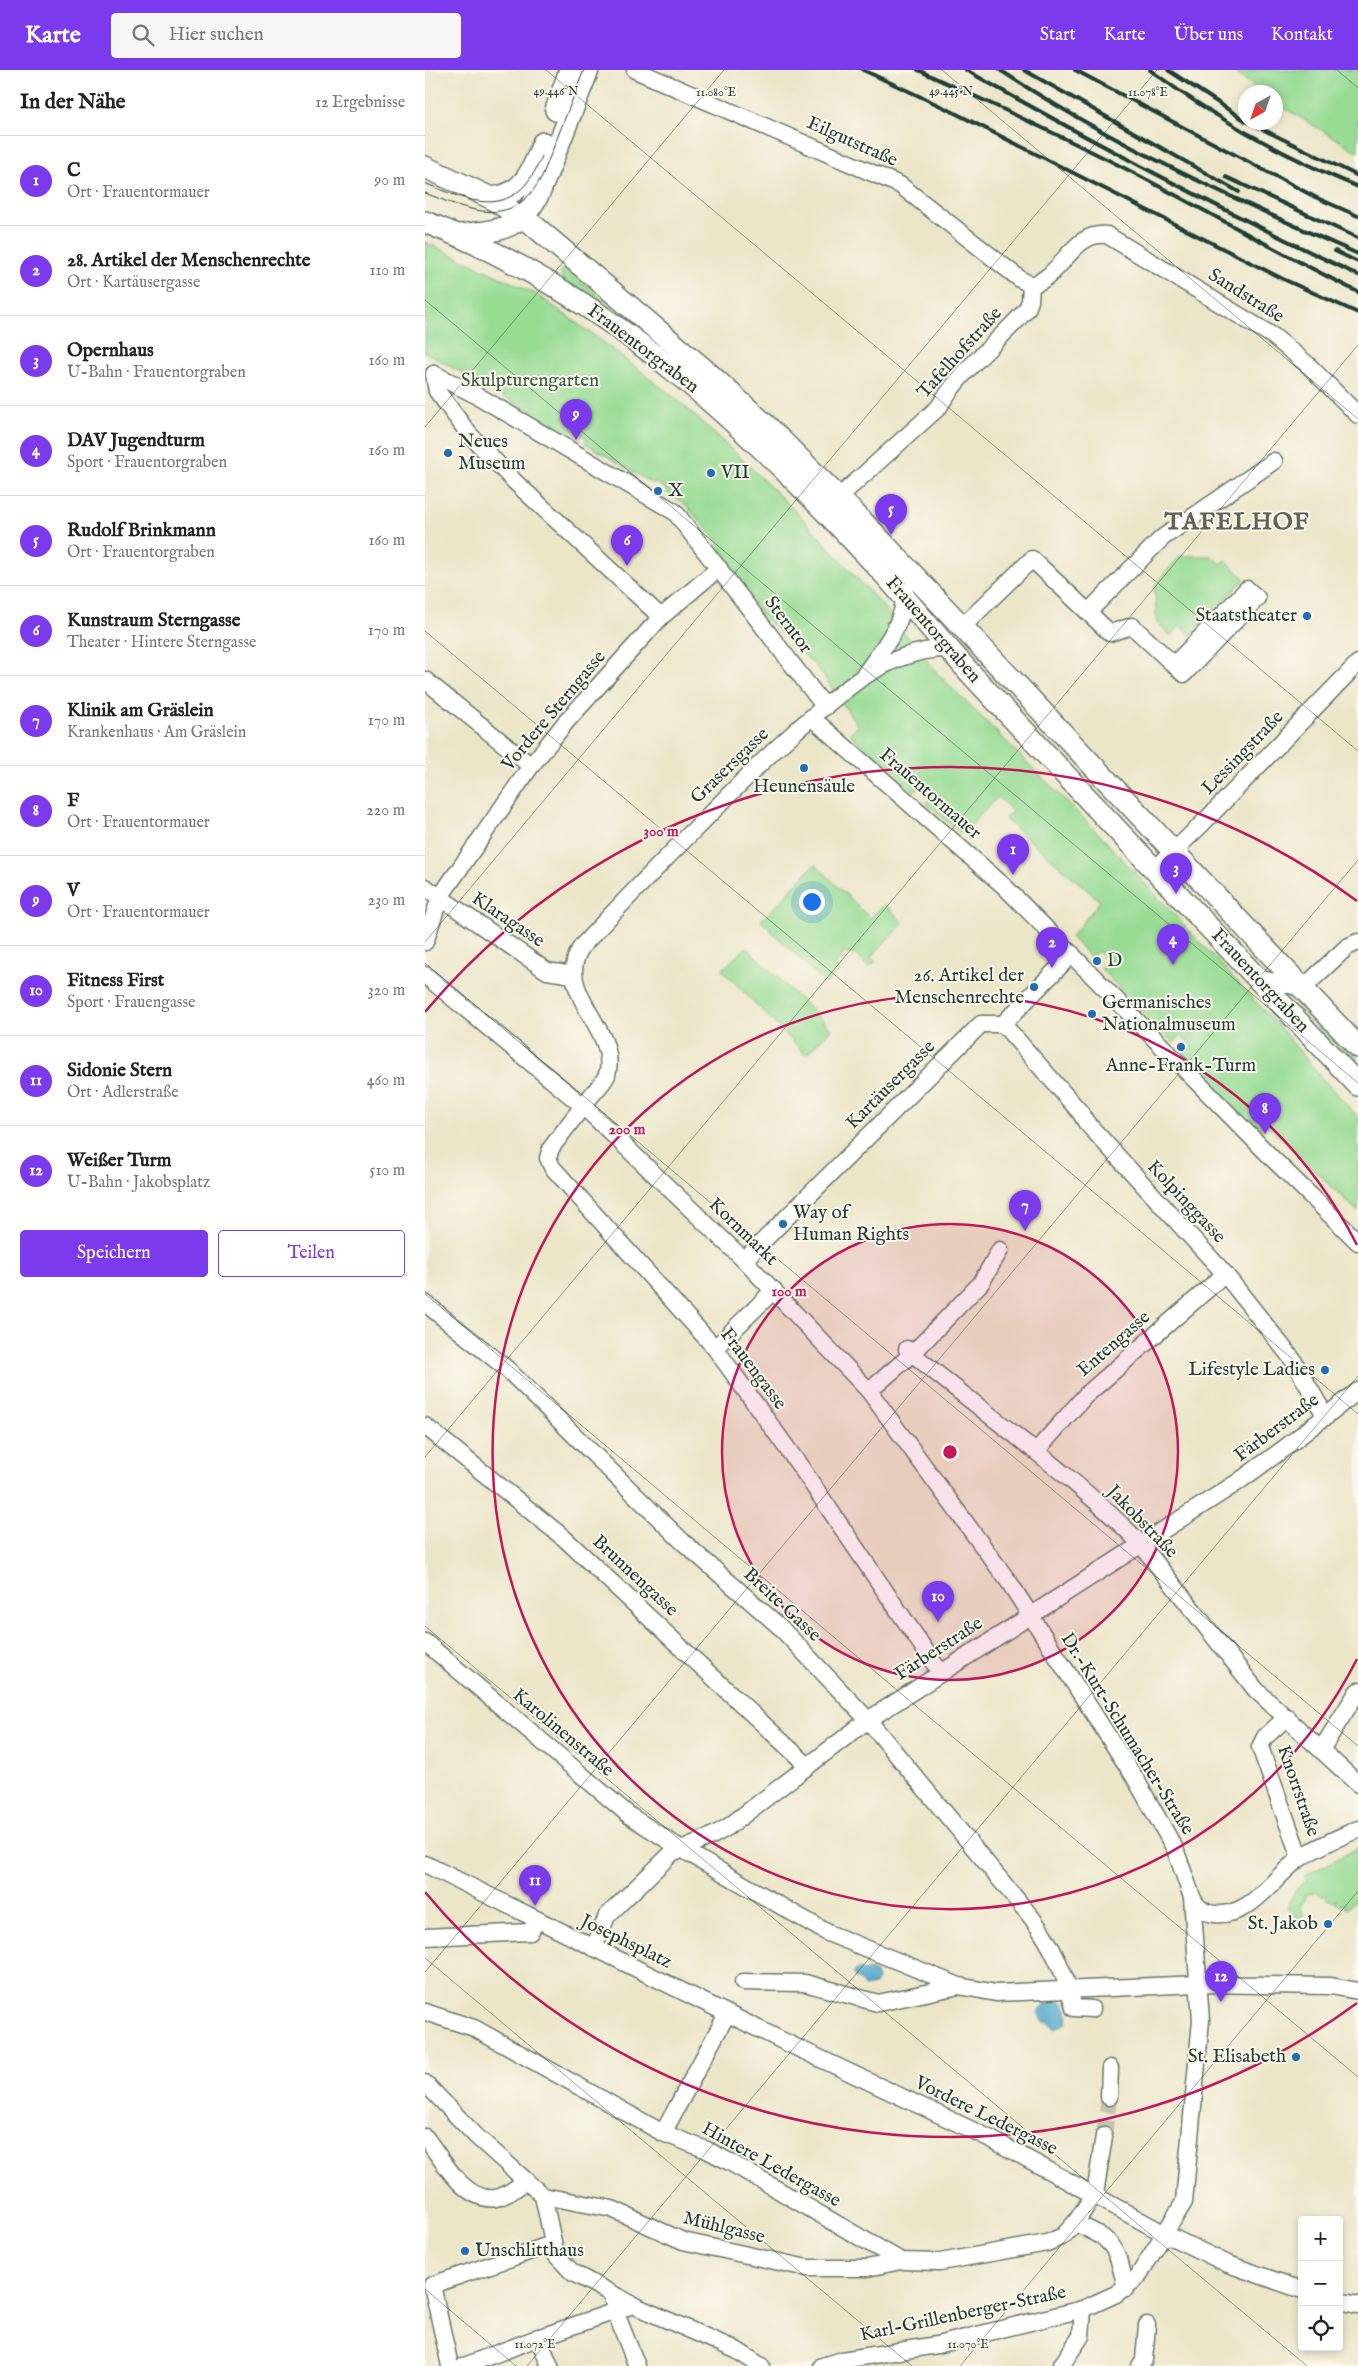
<!DOCTYPE html>
<html lang="de">
<meta charset="utf-8">
<style>
:root{--surface:#fff;--page:#f6f6f6;--text:#222;--muted:#767676;--line:#e0e0e0;--accent:#7c3aed}
body{margin:0;font-family:"IM FELL English",serif;background:var(--page);color:var(--text)}
.controls{position:absolute;right:15px;bottom:15px;display:grid;overflow:hidden;border-radius:5px;box-shadow:0 2px 8px #0003}
.controls button{width:45px;height:45px;display:grid;place-items:center;padding:0;border:0;border-bottom:1px solid var(--line);background:var(--surface);color:var(--text);font:25px sans-serif}
.compass{position:absolute;left:813px;top:15px;width:45px;height:45px;border-radius:50%;background:var(--surface);box-shadow:0 2px 8px #0003;rotate:220deg}
.you{position:absolute;left:386px;top:831px;width:18px;height:18px;margin:-12px;border:4px solid #fff;border-radius:50%;background:#1a73e8;box-shadow:0 0 0 8px #1a73e833}
.badge{display:grid;place-items:center;width:32px;height:32px;border-radius:50%;background:var(--accent);color:#fff;font-size:16px;font-weight:700}
.pin{position:absolute;translate:-50% -41px;filter:drop-shadow(0 1px 2px #0008)}
.pin::after{content:'';position:absolute;top:26px;width:18px;height:15px;background:inherit;clip-path:polygon(0 0,100% 0,50% 100%)}
.list{margin:0;padding:0;list-style:none}
h2{display:flex;justify-content:space-between;align-items:center;height:65px;margin:0;padding:0 20px;font-size:21px}
h2 small{font-size:16px;font-weight:400;color:var(--muted)}
.list li{display:grid;grid-template-columns:32px 1fr auto;gap:15px;align-items:center;box-sizing:border-box;height:90px;padding:0 20px;border-top:1px solid var(--line)}
.list b{display:block;font-size:19px;white-space:nowrap}
.list p{margin:0;font-size:16px;white-space:nowrap;color:var(--muted)}
.list em{font-size:16px;font-style:normal;color:var(--muted)}
.actions{display:flex;gap:10px;padding:15px 20px}
.actions a{flex:1;padding:11px 0;border:1px solid var(--accent);border-radius:5px;text-align:center;font-size:18px;color:var(--accent)}
.actions .main{background:var(--accent);color:#fff}
.icon{flex:none;width:28px;height:28px;fill:none;stroke:currentColor;stroke-width:2;stroke-linecap:round;stroke-linejoin:round}
.map{position:relative;flex:none;width:933px;height:2296px;overflow:hidden}
header{display:flex;align-items:center;gap:30px;box-sizing:border-box;height:70px;padding:0 25px;background:var(--accent);color:#fff}
header strong{font-size:24px}
nav{display:flex;gap:28px;margin-inline-start:auto;font-size:18px}
.search{width:350px;height:45px;background:var(--page);display:flex;align-items:center;gap:12px;box-sizing:border-box;padding:0 18px;border-radius:5px;color:var(--muted);font-size:19px}
main{display:flex}
aside{flex:1;background:var(--surface)}
.map>svg:first-child{display:block}
.green{fill:#98dc94;stroke:#5c8c64}
.water{fill:#51a8ce;stroke:#387281}
.lines{fill:none;stroke-linecap:round;stroke-linejoin:round}
.minor-tunnel{stroke:#c3c4ab;stroke-width:16;stroke-dasharray:16 8;stroke-linecap:butt}
.minor-casing{stroke:#677868;stroke-width:19}
.major-casing{stroke:#677868;stroke-width:24}
.minor{stroke:#fff;stroke-width:16}
.major{stroke:#fff;stroke-width:21}
.tram{stroke:#1f3d34;stroke-width:1}
.rail{stroke:#1f3d34;stroke-width:4}
.ticks{fill:none;stroke:#1f3d34;stroke-width:1;stroke-opacity:0.45}
.ring{fill:none;stroke:#c2185b;stroke-width:2.5}
.poi-dot{fill:#1f6fb2;stroke:#fbf7ec;stroke-width:2}
.labels{text-anchor:middle;dominant-baseline:central;stroke-width:4;stroke-linejoin:round;paint-order:stroke}
.street-label{font-size:19px;fill:#1f3d34;stroke:#fbf7ec}
.park-label{font-size:19px;fill:#375d47;stroke:#fbf7ec}
.poi-label{font-size:19px;fill:#1f3d34;stroke:#fbf7ec;text-anchor:start}
.district-label{font-size:24px;font-weight:bold;letter-spacing:1px;fill:#5f6255;stroke:#fbf7ec}
.ticks-label{font-size:12px;text-anchor:middle;fill:#1f3d34;stroke:#fbf7ec;stroke-width:4;stroke-linejoin:round;paint-order:stroke}
.centre{fill:#c2185b;stroke:#fbf7ec;stroke-width:2.5}
.ring-label{font-size:15px;text-anchor:middle;font-weight:bold;fill:#c2185b;stroke:#fbf7ec;stroke-width:4;stroke-linejoin:round;paint-order:stroke}
</style>
<header>
<strong>Karte</strong>
<div class="search"><svg class="icon" aria-label="search" viewBox="0 0 24 24"><circle cx="10" cy="10" r="6"/><path d="M15 15l6 6"/></svg>Hier suchen</div>
<nav><a>Start</a><a>Karte</a><a>Über uns</a><a>Kontakt</a></nav>
</header>
<main>
<aside>
<h2>In der Nähe<small>12 Ergebnisse</small></h2>
<ul class="list">
<li><span class="badge">1</span><div><b>C</b><p>Ort · Frauentormauer</p></div><em>90 m</em></li>
<li><span class="badge">2</span><div><b>28. Artikel der Menschenrechte</b><p>Ort · Kartäusergasse</p></div><em>110 m</em></li>
<li><span class="badge">3</span><div><b>Opernhaus</b><p>U-Bahn · Frauentorgraben</p></div><em>160 m</em></li>
<li><span class="badge">4</span><div><b>DAV Jugendturm</b><p>Sport · Frauentorgraben</p></div><em>160 m</em></li>
<li><span class="badge">5</span><div><b>Rudolf Brinkmann</b><p>Ort · Frauentorgraben</p></div><em>160 m</em></li>
<li><span class="badge">6</span><div><b>Kunstraum Sterngasse</b><p>Theater · Hintere Sterngasse</p></div><em>170 m</em></li>
<li><span class="badge">7</span><div><b>Klinik am Gräslein</b><p>Krankenhaus · Am Gräslein</p></div><em>170 m</em></li>
<li><span class="badge">8</span><div><b>F</b><p>Ort · Frauentormauer</p></div><em>220 m</em></li>
<li><span class="badge">9</span><div><b>V</b><p>Ort · Frauentormauer</p></div><em>230 m</em></li>
<li><span class="badge">10</span><div><b>Fitness First</b><p>Sport · Frauengasse</p></div><em>320 m</em></li>
<li><span class="badge">11</span><div><b>Sidonie Stern</b><p>Ort · Adlerstraße</p></div><em>460 m</em></li>
<li><span class="badge">12</span><div><b>Weißer Turm</b><p>U-Bahn · Jakobsplatz</p></div><em>510 m</em></li>
</ul>
<div class="actions"><a class="main">Speichern</a><a>Teilen</a></div>
</aside>
<div class="map">
<svg width="933" height="2296" viewBox="0 0 933 2296">
<rect width="100%" height="100%" fill="#fbf7ec"/>
<filter id="ink" filterUnits="userSpaceOnUse"><feTurbulence type="fractalNoise" baseFrequency=".02" numOctaves="2"/><feDisplacementMap in="SourceGraphic" scale="10" xChannelSelector="R" yChannelSelector="G"/><feConvolveMatrix kernelMatrix="1 2 1 2 8 2 1 2 1" color-interpolation-filters="sRGB"/></filter>
<filter id="wash" filterUnits="userSpaceOnUse"><feTurbulence type="fractalNoise" baseFrequency=".0096" numOctaves="4" result="noise"/><feDisplacementMap in="SourceGraphic" scale="20" xChannelSelector="R" yChannelSelector="G"/><feGaussianBlur stdDeviation="1.12" result="paint"/><feColorMatrix in="noise" values="0 0 0 0 0 0 0 0 0 0 0 0 0 0 0 0 0 1.4 0 .05"/><feComposite in="paint" operator="in"/></filter>
<g filter="url(#wash)">
<rect width="100%" height="100%" fill="#ece6c9"/>
<g class="green">
<path d="M 806,0 L 933,0 L 933,82 L 851,33 L 851,22 L 836,22 Z"/>
<path d="M 0,172 L 111,224 L 174,269 L 255,332 L 318,390 L 376,447 L 455,533 L 512,603 L 674,764 L 858,961 L 894,1005 L 933,1047 L 933,1142 L 840,1053 L 832,1061 L 758,985 L 767,976 L 756,966 L 748,973 L 676,899 L 683,891 L 673,881 L 666,888 L 646,867 L 675,831 L 580,749 L 587,741 L 573,727 L 537,764 L 501,733 L 508,725 L 497,714 L 489,722 L 443,684 L 425,663 L 433,656 L 395,601 L 365,570 L 337,546 L 291,470 L 259,433 L 242,423 L 242,420 L 230,412 L 228,414 L 160,373 L 162,368 L 147,360 L 144,364 L 0,282 Z"/>
<path d="M 139,199 L 186,235 L 193,234 L 331,354 L 138,210 L 135,201 Z"/>
<path d="M 755,486 L 786,486 L 796,494 L 800,490 L 820,509 L 765,565 L 755,556 L 746,566 L 731,551 L 730,515 Z"/>
<path d="M 390,794 L 445,848 L 460,834 L 478,853 L 446,887 L 450,892 L 444,898 L 431,885 L 419,883 L 411,894 L 413,901 L 401,914 L 336,851 Z"/>
<path d="M 321,877 L 406,959 L 381,985 L 297,900 Z"/>
<path d="M 862,923 L 874,924 L 933,987 L 933,994 L 892,958 L 861,925 Z"/>
<path d="M 933,1778 L 932,1833 L 928,1831 L 923,1839 L 919,1837 L 921,1834 L 919,1833 L 917,1836 L 910,1833 L 911,1829 L 908,1832 L 901,1828 L 902,1825 L 900,1824 L 898,1827 L 890,1820 L 889,1823 L 879,1825 L 880,1828 L 877,1834 L 874,1834 L 879,1844 L 876,1850 L 862,1839 C 867,1825 870,1818 881,1811 L 880,1806 Z"/>
</g>
<g class="water">
<path d="M 434,1898 L 438,1901 L 446,1900 L 451,1903 L 453,1909 L 450,1915 L 440,1917 L 434,1909 L 430,1908 L 428,1902 Z"/>
<path d="M 632,1929 C 642,1934 644,1942 642,1953 L 629,1959 L 623,1952 L 618,1952 L 613,1942 L 620,1934 Z"/>
</g>
</g>
<g filter="url(#ink)">
<g class="lines">
<path class="minor-tunnel" d="M 679,2066 L 684,2027"/>
<g class="minor-casing">
<g id="minor">
<path d="M 210,0 L 475,115 L 595,209 L 606,215"/>
<path d="M 606,215 C 638,207 646,161 682,165 L 848,266 L 882,294 L 933,345"/>
<path d="M 9,304 L 53,326 L 250,442 L 400,637"/>
<path d="M 9,304 L 12,321 L 44,364 L 90,412 L 236,547"/>
<path d="M 414,427 L 514,337 C 536,299 574,272 602,239 L 605,231 L 606,215"/>
<path d="M 663,542 L 737,468 L 849,391"/>
<path d="M 537,557 L 607,489 L 685,563 L 707,556 L 759,604 L 832,528 L 822,519 L 749,595"/>
<path d="M 439,605 C 457,580 480,553 480,521"/>
<path d="M 0,610 L 106,696"/>
<path d="M 387,648 L 580,817 L 847,1088 L 933,1172"/>
<path d="M 730,799 L 777,754 L 933,593"/>
<path d="M 0,817 L 122,901 L 148,905"/>
<path d="M 0,872 L 15,827 L 106,696 L 140,653 L 236,547 L 294,498"/>
<path d="M 0,905 L 158,1036 L 319,1190 L 444,1321 L 584,1512 L 710,1708 L 750,1779 L 767,1827 L 776,1950 L 759,2132 L 712,2208 L 691,2224 L 658,2239 L 512,2275 L 417,2290 L 397,2296"/>
<path d="M 832,908 L 878,918 L 922,877 L 933,872"/>
<path d="M 578,954 L 655,1042 L 661,1052 L 800,1204 L 868,1290 L 901,1347"/>
<path d="M 319,1190 L 556,954 L 578,954 L 647,884"/>
<path d="M 0,1233 L 81,1298 L 258,1472 L 354,1556 L 443,1650 L 607,1848 C 627,1875 641,1904 649,1938 L 667,1939"/>
<path d="M 290,1278 L 349,1220"/>
<path d="M 482,1279 C 559,1344 644,1401 715,1473 L 831,1620 L 933,1714"/>
<path d="M 444,1321 L 487,1284 L 556,1213 L 575,1180"/>
<path d="M 0,1356 L 139,1468 L 383,1696"/>
<path d="M 612,1380 L 660,1326 L 800,1204"/>
<path d="M 0,1572 L 205,1746 L 255,1778 L 403,1863 L 534,1916"/>
<path d="M 515,1602 L 377,1399 L 290,1278 L 127,1097 L 123,1088 L 126,1078 C 139,1061 152,1043 166,1026 C 171,1020 179,1012 182,1005 C 195,959 126,921 157,876 C 196,834 237,792 278,751 C 327,701 378,650 435,609 C 460,592 493,578 523,579"/>
<path d="M 862,1647 L 840,1667 L 835,1677 L 875,1788"/>
<path d="M 896,1680 L 933,1621"/>
<path d="M 0,1794 L 360,1972 L 566,2069 L 740,2164 L 803,2194 L 877,2220"/>
<path d="M 767,1827 C 771,1837 778,1843 790,1844 C 827,1847 847,1808 874,1789 C 892,1776 914,1768 933,1759"/>
<path d="M 0,1867 L 105,1862 L 112,1850"/>
<path d="M 169,1878 L 182,1846 L 247,1783 L 287,1766 L 303,1757 L 443,1650 L 813,1412 L 857,1380 L 933,1321"/>
<path d="M 318,1912 L 380,1913 L 453,1933 L 534,1916 L 571,1923 L 774,1914 L 906,1916 L 933,1921"/>
<path d="M 0,1942 L 49,1958 L 238,2063 L 282,2080 L 303,2091 L 476,2191 L 515,2192 L 622,2173 L 638,2166 L 650,2153 L 670,2124 L 679,2066"/>
<path d="M 0,2013 L 51,2066 L 118,2126 L 131,2185 L 148,2203 L 208,2235 L 311,2280 L 336,2296"/>
<path d="M 684,2027 L 685,1998"/>
<path d="M 238,2063 L 302,1944"/>
<path d="M 0,2067 C 17,2088 39,2133 71,2128 C 82,2126 92,2117 101,2111"/>
<path d="M 118,2126 L 187,2139 L 258,2171 L 382,2198 L 442,2198 L 476,2191"/>
<path d="M 650,2153 C 691,2171 691,2176 701,2218"/>
<path d="M 188,2231 L 190,2241 L 212,2296"/>
<path d="M 914,2231 L 933,2235"/>
<path d="M 113,2267 L 125,2296"/>
<path d="M 25,2296 L 7,2215 L 127,2174"/>
<path d="M 39,2296 L 107,2270 L 208,2235"/>
<path d="M 636,2296 L 656,2266 L 658,2239"/>
<path d="M 715,2296 L 719,2290 L 722,2255"/>
</g>
</g>
<g class="major-casing">
<g id="major">
<path d="M 131,40 L 145,0"/>
<path d="M 0,97 L 66,128 L 108,155 L 281,301 L 344,358 L 446,460 L 933,977"/>
<path d="M 66,128 C 98,126 108,100 118,73"/>
<path d="M 0,152 C 184,223 329,362 460,505 C 490,539 518,574 549,607 C 676,744 805,879 933,1015"/>
<path d="M 33,165 C 72,161 96,161 115,121 L 163,0"/>
</g>
</g>
<use href="#minor" class="minor"/>
<use href="#major" class="major"/>
<g class="tram">
<path d="M 0,113 C 50,135 91,150 117,86"/>
<path d="M 0,123 C 46,141 90,161 118,104 L 159,0"/>
</g>
<g class="rail">
<path d="M 438,0 L 522,39 L 858,209 L 933,243"/>
<path d="M 493,0 C 564,33 636,65 705,101 C 782,141 856,184 933,222"/>
<path d="M 541,0 C 669,73 800,142 933,205"/>
<path d="M 575,0 C 687,74 811,130 933,184"/>
<path d="M 599,0 L 814,122"/>
<path d="M 650,0 L 890,127 L 933,146"/>
<path d="M 725,0 C 789,48 859,86 933,117"/>
<path d="M 743,0 L 821,51"/>
<path d="M 823,52 L 933,106"/>
<path d="M 801,107 L 933,168"/>
<path d="M 910,181 L 933,192"/>
</g>
</g>
</g>
<path class="ticks" d="M 121,0 L 933,681M 517,0 L 933,349M 912,0 L 933,18M 0,230 L 933,1013M 0,357 L 299,0M 0,561 L 933,1344M 0,872 L 732,0M 0,893 L 933,1676M 0,1224 L 933,2007M 0,1387 L 933,275M 0,1556 L 882,2296M 0,1888 L 487,2296M 0,1902 L 933,790M 0,2219 L 91,2296M 102,2296 L 933,1306M 535,2296 L 933,1821"/>
<circle cx="525" cy="1382" r="228" fill="#c2185b" fill-opacity=".12"/>
<g class="ring">
<circle cx="525" cy="1382" r="228"/>
<path d="M932 1589A457 457 0 1 1 932 1175"/>
<path d="M932 1933A685 685 0 0 1 0 1822M0 942A685 685 0 0 1 932 831"/>
</g>
<g class="poi-dot">
<circle cx="23" cy="383" r="5"/>
<circle cx="286" cy="403" r="5"/>
<circle cx="233" cy="421" r="5"/>
<circle cx="882" cy="546" r="5"/>
<circle cx="379" cy="698" r="5"/>
<circle cx="672" cy="891" r="5"/>
<circle cx="609" cy="917" r="5"/>
<circle cx="667" cy="944" r="5"/>
<circle cx="756" cy="977" r="5"/>
<circle cx="358" cy="1154" r="5"/>
<circle cx="900" cy="1300" r="5"/>
<circle cx="903" cy="1854" r="5"/>
<circle cx="871" cy="1987" r="5"/>
<circle cx="40" cy="2181" r="5"/>
</g>
<g class="labels">
<g class="street-label">
<text transform="translate(427 72) rotate(24)">Eilgutstraße</text>
<text transform="translate(821 226) rotate(32)">Sandstraße</text>
<text transform="translate(218 279) rotate(37)">Frauentorgraben</text>
<text transform="translate(535 283) rotate(-48)">Tafelhofstraße</text>
<text transform="translate(363 555) rotate(53)">Sterntor</text>
<text transform="translate(508 560) rotate(49)">Frauentorgraben</text>
<text transform="translate(129 641) rotate(-50)">Vordere Sterngasse</text>
<text transform="translate(818 683) rotate(-46)">Lessingstraße</text>
<text transform="translate(305 696) rotate(-44)">Grasersgasse</text>
<text transform="translate(505 724) rotate(41)">Frauentormauer</text>
<text transform="translate(83 850) rotate(34)">Klaragasse</text>
<text transform="translate(835 911) rotate(47)">Frauentorgraben</text>
<text transform="translate(466 1015) rotate(-45)">Kartäusergasse</text>
<text transform="translate(761 1132) rotate(47)">Kolpinggasse</text>
<text transform="translate(318 1162) rotate(44)">Kornmarkt</text>
<text transform="translate(689 1274) rotate(-41)">Entengasse</text>
<text transform="translate(328 1299) rotate(53)">Frauengasse</text>
<text transform="translate(852 1358) rotate(-37)">Färberstraße</text>
<text transform="translate(717 1452) rotate(46)">Jakobstraße</text>
<text transform="translate(210 1506) rotate(43)">Brunnengasse</text>
<text transform="translate(357 1535) rotate(43)">Breite Gasse</text>
<text transform="translate(514 1579) rotate(-33)">Färberstraße</text>
<text transform="translate(138 1663) rotate(40)">Karolinenstraße</text>
<text transform="translate(702 1664) rotate(58)">Dr.-Kurt-Schumacher-Straße</text>
<text transform="translate(873 1721) rotate(71)">Knorrstraße</text>
<text transform="translate(201 1872) rotate(26)">Josephsplatz</text>
<text transform="translate(561 2046) rotate(26)">Vordere Ledergasse</text>
<text transform="translate(346 2095) rotate(29)">Hintere Ledergasse</text>
<text transform="translate(299 2158) rotate(14)">Mühlgasse</text>
<text transform="translate(538 2244) rotate(-12)">Karl-Grillenberger-Straße</text>
</g>
<g class="park-label">
<text x="105" y="311">Skulpturengarten</text>
</g>
<g class="poi-label">
<text x="33" y="372">Neues<tspan x="33" dy="22">Museum</tspan></text>
<text x="296" y="403">VII</text>
<text x="243" y="421">X</text>
<text x="872" y="546" text-anchor="end">Staatstheater</text>
<text x="379" y="717" text-anchor="middle">Heunensäule</text>
<text x="682" y="891">D</text>
<text x="599" y="906" text-anchor="end">26. Artikel der<tspan x="599" dy="22">Menschenrechte</tspan></text>
<text x="677" y="933">Germanisches<tspan x="677" dy="22">Nationalmuseum</tspan></text>
<text x="756" y="996" text-anchor="middle">Anne-Frank-Turm</text>
<text x="368" y="1143">Way of<tspan x="368" dy="22">Human Rights</tspan></text>
<text x="890" y="1300" text-anchor="end">Lifestyle Ladies</text>
<text x="893" y="1854" text-anchor="end">St. Jakob</text>
<text x="861" y="1987" text-anchor="end">St. Elisabeth</text>
<text x="50" y="2181">Unschlitthaus</text>
</g>
<g class="district-label">
<text x="812" y="452">TAFELHOF</text>
</g>
</g>
<g class="ticks-label">
<text x="526" y="25">49.445°N</text>
<text x="131" y="25">49.446°N</text>
<text x="291" y="26">11.080°E</text>
<text x="723" y="26">11.078°E</text>
<text x="110" y="2278">11.072°E</text>
<text x="543" y="2278">11.070°E</text>
</g>
<circle cx="525" cy="1382" r="8" class="centre"/>
<g class="ring-label">
<text x="236" y="766">300 m</text>
<text x="202" y="1064">200 m</text>
<text x="364" y="1226">100 m</text>
</g>
</svg>
<div class="controls">
<button>+</button>
<button>−</button>
<button><svg class="icon" aria-label="locate" viewBox="0 0 24 24"><circle cx="12" cy="12" r="6"/><path d="M12 2v4M12 18v4M2 12h4M18 12h4"/></svg></button>
</div>
<svg class="compass" viewBox="-18 -18 36 36"><path d="M0-13l5 13h-10z" fill="#e53935"/><path d="M0 13l5-13h-10z" fill="#767676"/></svg>
<div class="you"></div>
<div class="pin badge" style="left:588px;top:805px">1</div>
<div class="pin badge" style="left:627px;top:898px">2</div>
<div class="pin badge" style="left:751px;top:824px">3</div>
<div class="pin badge" style="left:748px;top:895px">4</div>
<div class="pin badge" style="left:466px;top:465px">5</div>
<div class="pin badge" style="left:202px;top:496px">6</div>
<div class="pin badge" style="left:600px;top:1161px">7</div>
<div class="pin badge" style="left:840px;top:1064px">8</div>
<div class="pin badge" style="left:151px;top:370px">9</div>
<div class="pin badge" style="left:513px;top:1552px">10</div>
<div class="pin badge" style="left:110px;top:1836px">11</div>
<div class="pin badge" style="left:796px;top:1932px">12</div>
</div>
</main>
